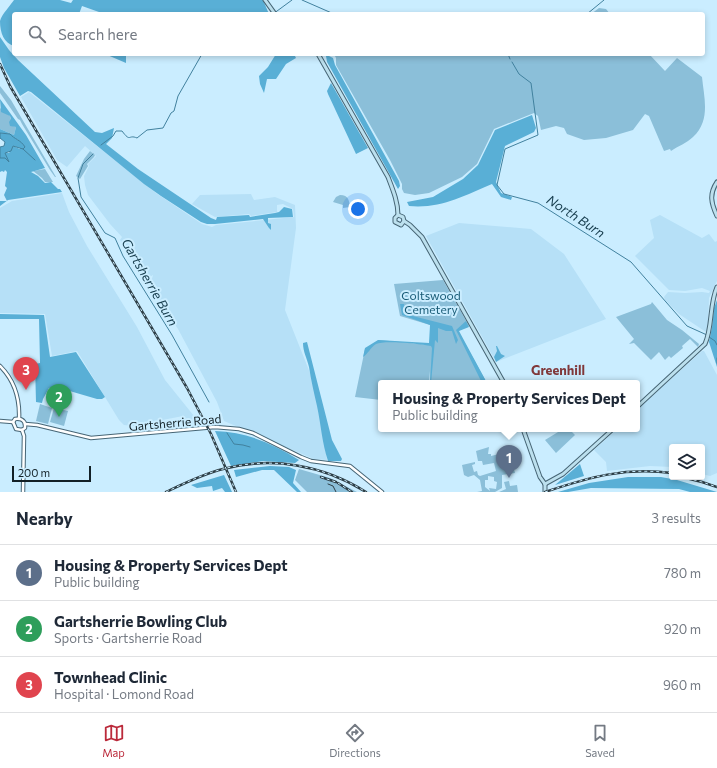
<!DOCTYPE html>
<meta charset="utf-8">
<style>
:root{--surface:#fff;--page:#f2f2f3;--text:#1f2937;--muted:#747a83;--line:#e0e1e3;--accent:#bb2a3b}
body{margin:0;font-family:Commissioner,sans-serif;background:var(--page);color:var(--text)}
.controls{position:absolute;right:12px;bottom:12px;display:grid;overflow:hidden;border-radius:4px;box-shadow:0 2px 6px #0003}
.controls button{width:36px;height:36px;display:grid;place-items:center;padding:0;border:0;border-bottom:1px solid var(--line);background:var(--surface);color:var(--text);font:20px sans-serif}
.scale{position:absolute;left:12px;bottom:10px;width:79px;box-sizing:border-box;padding-left:4px;border:2px solid #122026;border-top:0;font-size:11px;line-height:14px;white-space:nowrap;color:#122026;-webkit-text-stroke:3px #caedff;paint-order:stroke}
.you{position:absolute;left:358px;top:209px;width:14px;height:14px;margin:-10px;border:3px solid #fff;border-radius:50%;background:#1a73e8;box-shadow:0 0 0 6px #1a73e833}
.badge{display:grid;place-items:center;width:26px;height:26px;border-radius:50%;background:var(--accent);color:#fff;font-size:13px;font-weight:700}
.pin{position:absolute;translate:-50% -33px;filter:drop-shadow(0 1px 2px #0008)}
.pin::after{content:'';position:absolute;top:21px;width:14px;height:12px;background:inherit;clip-path:polygon(0 0,100% 0,50% 100%)}
.popup{position:absolute;left:378px;top:380px;width:262px;height:52px;box-sizing:border-box;display:grid;place-content:center;border-radius:4px;background:var(--surface);filter:drop-shadow(0 1px 3px #0005);font-size:13px;white-space:nowrap;color:var(--muted)}
.popup b{font-size:15px;color:var(--text)}
.popup::after{content:'';position:absolute;left:50%;top:100%;margin-left:-8px;border:8px solid transparent;border-top-color:var(--surface)}
.list{margin:0;padding:0;list-style:none}
h2{display:flex;justify-content:space-between;align-items:center;height:52px;margin:0;padding:0 16px;font-size:17px}
h2 small{font-size:13px;font-weight:400;color:var(--muted)}
.list li{display:grid;grid-template-columns:26px 1fr auto;gap:12px;align-items:center;box-sizing:border-box;height:56px;padding:0 16px;border-top:1px solid var(--line)}
.list b{display:block;font-size:15px;white-space:nowrap}
.list p{margin:0;font-size:13px;white-space:nowrap;color:var(--muted)}
.list em{font-size:13px;font-style:normal;color:var(--muted)}
.icon{flex:none;width:22px;height:22px;fill:none;stroke:currentColor;stroke-width:2;stroke-linecap:round;stroke-linejoin:round}
.map{position:relative;flex:none;width:717px;height:492px;overflow:hidden}
.search{position:absolute;background:var(--surface);box-shadow:0 2px 6px #0003;left:12px;right:12px;top:12px;height:44px;display:flex;align-items:center;gap:10px;box-sizing:border-box;padding:0 14px;border-radius:4px;color:var(--muted);font-size:15px}
.sheet{height:220px;background:var(--surface)}
nav{display:flex;justify-content:space-around;align-items:center;box-sizing:border-box;height:56px;border-top:1px solid var(--line);background:var(--surface);font-size:11px;color:var(--muted)}
nav a{display:grid;justify-items:center;gap:2px}
nav .on{color:var(--accent)}
.map>svg:first-child{display:block}
.built{fill:#b6e0f7}
.green{fill:#8bbfd9;fill-rule:evenodd}
.forest{fill:#59afd6}
.water{fill:#55abd2;stroke:#41819e}
.lines{fill:none;stroke-linecap:round;stroke-linejoin:round}
.stream{stroke:#41819e;stroke-width:1}
.tertiary-casing{stroke:#466575;stroke-width:4.5}
.secondary-casing{stroke:#466575;stroke-width:5}
.tertiary{stroke:#fff;stroke-width:2.5}
.secondary{stroke:#bce0ee;stroke-width:3}
.tram{stroke:#2e3f47;stroke-width:1}
.rail-casing{stroke:#2e3f47;stroke-width:2.5}
.rail{stroke:#caedff;stroke-width:1;stroke-dasharray:3;stroke-linecap:butt}
.labels{text-anchor:middle;dominant-baseline:central;stroke-width:4;stroke-linejoin:round;paint-order:stroke}
.park-label{font-size:12px;fill:#175a75;stroke:#caedff}
.street-label{font-size:12px;fill:#122026;stroke:#caedff}
.water-label{font-size:13px;font-style:italic;fill:#1a4051;stroke:#caedff}
.neighbourhood-label{font-size:13px;font-weight:bold;fill:#80383a;stroke:#caedff}
</style>
<div class="map">
<svg width="717" height="492" viewBox="0 0 717 492">
<rect width="100%" height="100%" fill="#caedff"/>
<g class="built">
<path d="M 29,92 L 156,193 L 202,224 L 212,227 L 216,225 L 294,217 L 293,209 L 283,204 L 277,205 L 277,212 L 251,216 L 249,214 L 215,217 L 192,204 L 200,195 L 251,194 L 254,200 L 275,197 L 295,205 L 296,228 L 285,310 L 314,383 L 322,424 L 327,460 L 314,459 L 224,421 L 217,402 L 178,329 L 154,293 L 151,282 L 153,275 L 147,279 L 129,256 L 120,240 L 122,237 L 110,224 L 88,195 L 85,185 L 84,176 L 89,166 L 88,164 L 96,156 L 85,146 L 67,167 L 57,160 L 21,97 Z"/>
<path d="M 62,193 L 69,212 L 87,246 L 137,327 L 165,380 L 202,426 L 191,427 L 183,416 L 132,426 L 124,425 L 119,420 L 77,351 L 52,356 L 45,314 L 0,313 L 0,208 L 12,201 Z"/>
<path d="M 660,215 L 702,238 L 709,234 L 715,242 L 717,241 L 717,281 L 709,298 L 708,328 L 706,332 L 679,314 L 665,300 L 664,297 L 668,292 L 685,293 L 702,292 L 709,293 L 710,291 L 702,288 L 685,291 L 669,290 L 635,256 L 654,238 L 650,220 Z"/>
<path d="M 459,223 L 531,229 L 564,254 L 606,319 L 496,362 L 426,236 Z"/>
<path d="M 702,351 L 704,351 L 717,375 L 717,473 L 710,476 L 702,474 L 702,447 L 672,447 L 672,467 L 650,466 L 607,471 L 606,462 L 594,450 L 617,429 L 637,429 L 637,410 Z"/>
</g>
<g class="green">
<path d="M 599,8 L 606,9 L 610,14 L 591,14 Z"/>
<path d="M 334,54 L 649,54 L 665,71 L 677,58 L 702,77 C 704,98 711,120 693,137 C 687,143 678,146 671,151 L 670,149 L 664,151 L 649,116 L 645,114 L 633,130 L 606,138 L 584,140 L 567,134 L 564,128 L 556,126 L 541,130 L 538,116 L 534,113 L 494,129 L 477,164 L 462,177 L 429,193 L 415,195 L 404,193 L 402,189 L 402,184 L 390,160 L 336,65 L 336,58 Z"/>
<path d="M 0,86 L 11,100 L 56,177 L 55,177 L 50,170 L 22,124 L 20,120 L 18,119 L 0,93 Z"/>
<path d="M 0,108 L 10,116 L 13,126 L 16,127 L 14,135 L 0,129 Z"/>
<path d="M 90,151 L 95,155 L 94,157 L 87,164 L 88,166 L 80,179 L 76,176 L 84,159 Z"/>
<path d="M 45,169 L 53,182 L 45,182 L 42,178 L 33,171 Z"/>
<path d="M 340,195 C 349,195 349,201 350,207 L 343,208 L 343,205 L 333,202 L 336,197 Z"/>
<path d="M 443,280 L 469,326 L 458,331 L 487,383 L 430,383 L 430,371 L 429,383 L 381,383 L 381,400 L 355,397 L 365,349 L 379,340 L 431,345 L 430,325 L 400,316 L 394,284 Z"/>
<path d="M 652,302 L 667,320 L 682,330 L 699,344 L 698,347 L 690,339 L 682,346 L 683,348 L 671,358 L 669,356 L 665,360 L 659,352 L 651,360 L 634,343 L 629,344 L 634,339 L 616,317 L 651,304 Z"/>
<path d="M 40,404 L 52,408 L 48,424 L 36,421 Z"/>
<path d="M 54,408 L 68,411 L 64,426 L 50,422 Z"/>
<path d="M 563,429 L 569,429 L 575,435 L 556,453 L 545,440 Z"/>
<path d="M 489,447 L 488,454 L 491,454 L 491,456 L 503,453 L 503,450 L 504,450 L 506,452 L 507,460 L 511,459 L 515,473 L 502,475 L 502,488 L 495,492 L 477,492 L 482,491 L 480,480 L 474,475 L 468,477 L 464,475 L 462,465 L 475,462 L 475,464 L 472,465 L 474,472 L 477,471 L 478,475 L 480,476 L 496,471 L 494,463 L 483,465 L 482,461 L 478,461 L 476,451 ZM 488,476 L 494,477 L 494,481 L 497,482 L 496,489 L 489,488 L 490,491 L 485,487 L 485,480 L 488,480 Z"/>
<path d="M 299,469 L 330,478 L 357,492 L 307,492 L 295,480 Z"/>
<path d="M 509,481 L 510,486 L 517,485 L 518,492 L 499,492 L 506,489 L 504,482 Z"/>
</g>
<g class="forest">
<path d="M 14,0 L 60,0 L 71,3 L 73,0 L 263,0 L 269,14 L 99,14 L 99,12 L 82,6 L 79,14 L 14,14 L 14,46 C 4,43 0,33 0,21 C 2,14 10,6 14,0 Z"/>
<path d="M 0,37 L 9,50 L 18,60 L 95,132 L 102,133 L 114,128 L 112,138 L 106,144 L 138,169 L 211,218 L 216,220 L 217,217 L 249,215 L 250,217 L 275,213 L 279,212 L 284,207 L 292,209 L 293,217 L 268,218 L 268,223 L 271,224 L 271,230 L 269,228 L 263,219 L 215,224 L 207,224 L 201,222 L 161,196 L 144,184 L 31,92 L 28,91 L 20,96 L 4,68 L 0,57 Z"/>
<path d="M 105,54 L 126,54 L 126,63 Z"/>
<path d="M 276,54 L 294,54 L 296,58 L 286,64 L 276,79 L 267,79 L 264,93 L 260,84 L 259,76 L 268,67 Z"/>
<path d="M 326,56 L 329,56 L 333,58 L 335,65 L 399,181 L 400,186 L 398,189 L 327,62 Z"/>
<path d="M 331,83 L 368,148 L 356,154 L 328,94 L 327,91 Z"/>
<path d="M 0,99 L 26,135 L 45,168 L 31,172 L 38,176 L 45,183 L 51,182 L 58,189 L 60,189 L 62,192 L 8,200 L 0,206 L 0,201 L 7,201 L 4,195 L 7,188 L 5,186 L 7,172 L 5,170 L 4,172 L 2,171 L 0,172 L 0,158 L 5,158 L 8,161 L 5,153 L 9,153 L 13,146 L 20,149 L 18,140 L 12,137 L 10,134 L 0,133 L 0,129 L 14,135 L 16,127 L 10,126 L 9,122 L 11,119 L 10,116 L 1,112 Z"/>
<path d="M 532,115 L 536,128 L 534,132 L 505,146 L 496,182 L 501,193 L 512,197 L 511,200 L 501,197 L 492,184 C 464,196 440,209 409,206 L 407,202 L 433,197 L 463,179 L 478,165 L 495,130 Z"/>
<path d="M 717,300 L 717,367 L 709,342 L 712,327 L 714,308 Z"/>
<path d="M 400,304 L 404,304 L 405,314 L 452,326 L 458,340 L 456,344 L 452,331 L 446,331 L 438,328 L 438,343 L 435,340 L 431,383 L 430,383 L 432,348 L 431,346 C 420,344 385,340 376,344 C 370,348 368,354 363,357 L 365,348 L 378,340 L 429,343 L 430,325 L 402,315 Z"/>
<path d="M 0,314 L 44,315 L 50,357 L 76,352 L 105,397 L 102,399 L 97,399 L 56,387 L 49,388 L 43,399 L 42,403 L 36,402 L 35,364 L 40,363 L 39,319 L 0,319 Z"/>
<path d="M 466,321 L 469,327 L 459,331 L 487,383 L 482,383 L 456,330 Z"/>
<path d="M 307,342 L 332,440 L 342,459 L 341,461 L 328,461 C 322,443 321,425 317,406 C 314,393 311,380 309,367 C 307,358 303,352 303,343 Z"/>
<path d="M 496,346 L 497,346 L 501,354 L 505,356 L 496,362 L 494,357 L 497,351 Z"/>
<path d="M 215,431 C 246,432 272,443 299,460 L 295,463 L 263,461 L 231,466 Z"/>
<path d="M 580,464 L 584,476 L 555,485 Z"/>
<path d="M 270,466 L 289,467 L 296,470 L 293,483 L 301,492 L 297,492 L 274,470 L 262,470 L 236,477 L 234,470 Z"/>
<path d="M 224,475 L 232,492 L 225,492 L 222,488 L 213,491 L 212,486 L 197,488 L 191,485 Z"/>
<path d="M 628,477 L 661,477 L 677,480 L 717,492 L 690,492 L 679,489 L 591,488 L 568,492 L 558,492 L 589,483 Z"/>
</g>
<path class="water" d="M 0,133 L 10,134 C 14,139 21,140 25,147 L 23,149 L 13,146 L 11,151 L 5,153 L 9,162 L 5,158 L 0,158 L 0,147 L 4,146 L 5,142 L 0,138 Z"/>
<g class="lines">
<g class="stream">
<path d="M 302,0 L 334,14"/>
<path d="M 273,14 L 292,0"/>
<path d="M 587,14 L 604,0"/>
<path d="M 508,54 L 510,59"/>
<path d="M 512,62 L 519,74 L 531,83 L 538,135 L 505,149 L 497,185 L 504,194 L 538,203 L 631,262 L 687,326 L 707,335"/>
<path d="M 101,145 L 113,136 L 116,131 L 122,131 C 131,143 128,134 137,138 L 147,130 L 163,128 L 171,113 L 174,111 L 178,96 L 202,54"/>
<path d="M 23,149 L 35,160"/>
<path d="M 93,154 L 83,164 L 78,178 L 81,197 L 105,233 L 115,238 L 123,256 L 172,335 L 209,402"/>
<path d="M 709,337 L 715,341 L 717,345"/>
<path d="M 717,358 L 717,363"/>
<path d="M 227,433 L 234,444 L 243,445 L 250,447"/>
</g>
<g class="tertiary-casing">
<g id="tertiary">
<path d="M 0,366 C 14,380 20,399 19,419"/>
<path d="M 0,421 L 13,422"/>
<path d="M 13,422 L 15,419 C 20,418 24,420 25,424"/>
<path d="M 13,422 L 16,429 L 22,430"/>
<path d="M 25,424 L 37,425 L 91,438 L 215,427 L 239,429 L 253,433 L 301,457 L 311,461 L 350,466 L 382,492"/>
<path d="M 22,430 L 24,436 L 23,492"/>
<path d="M 22,430 L 25,428 L 25,424"/>
</g>
</g>
<g class="secondary-casing">
<g id="secondary">
<path d="M 265,0 L 275,14"/>
<path d="M 318,54 L 388,177 C 393,190 398,202 398,215 L 395,218 L 395,222 L 401,225 L 404,221"/>
<path d="M 717,182 C 709,194 711,203 717,216"/>
<path d="M 398,215 L 403,217 L 404,221 L 410,225 L 422,237 L 504,383"/>
<path d="M 637,407 L 705,344 C 713,326 709,305 717,287"/>
<path d="M 523,429 L 540,477 L 545,484"/>
<path d="M 545,484 L 563,474 L 613,429"/>
<path d="M 545,492 L 545,484"/>
</g>
</g>
<use href="#tertiary" class="tertiary"/>
<use href="#secondary" class="secondary"/>
<path class="tram" d="M 328,484 L 333,486 L 336,492"/>
<g class="rail-casing">
<g id="rail">
<path d="M 0,64 L 10,86 L 187,388 L 211,434 L 236,492"/>
<path d="M 321,477 L 336,482"/>
<path d="M 682,477 L 702,482 L 717,487"/>
<path d="M 338,483 L 352,492"/>
<path d="M 166,492 C 185,483 203,474 223,469 C 272,456 323,465 366,492"/>
<path d="M 545,492 C 590,477 624,467 672,473"/>
</g>
</g>
<use href="#rail" class="rail"/>
</g>
<g class="labels">
<g class="park-label">
<text x="431" y="295">Coltswood<tspan x="431" dy="14">Cemetery</tspan></text>
</g>
<g class="street-label">
<text transform="translate(175 422) rotate(-5)">Gartsherrie Road</text>
</g>
<g class="water-label">
<text transform="translate(576 216) rotate(33)">North Burn</text>
<text transform="translate(150 282) rotate(60)">Gartsherrie Burn</text>
</g>
<g class="neighbourhood-label">
<text x="558" y="370">Greenhill</text>
</g>
</g>
</svg>
<div class="controls">
<button><svg class="icon" aria-label="layers" viewBox="0 0 24 24"><path d="M12 4l9 5-9 5-9-5zM3 14l9 5 9-5"/></svg></button>
</div>
<div class="scale">200 m</div>
<div class="you"></div>
<div class="pin badge" style="left:509px;top:478px;background:#5c6f8a">1</div>
<div class="popup"><b>Housing &amp; Property Services Dept</b>Public building</div>
<div class="pin badge" style="left:59px;top:417px;background:#2e9e5b">2</div>
<div class="pin badge" style="left:26px;top:390px;background:#e0444e">3</div>
<div class="search"><svg class="icon" aria-label="search" viewBox="0 0 24 24"><circle cx="10" cy="10" r="6"/><path d="M15 15l6 6"/></svg>Search here</div>
</div>
<section class="sheet">
<h2>Nearby<small>3 results</small></h2>
<ul class="list">
<li><span class="badge" style="background:#5c6f8a">1</span><div><b>Housing &amp; Property Services Dept</b><p>Public building</p></div><em>780 m</em></li>
<li><span class="badge" style="background:#2e9e5b">2</span><div><b>Gartsherrie Bowling Club</b><p>Sports · Gartsherrie Road</p></div><em>920 m</em></li>
<li><span class="badge" style="background:#e0444e">3</span><div><b>Townhead Clinic</b><p>Hospital · Lomond Road</p></div><em>960 m</em></li>
</ul>
</section>
<nav>
<a class="on"><svg class="icon" aria-label="map" viewBox="0 0 24 24"><path d="M3 6l6-2 6 2 6-2v14l-6 2-6-2-6 2zM9 4v14M15 6v14"/></svg>Map</a>
<a><svg class="icon" aria-label="directions" viewBox="0 0 24 24"><path d="M12 3l9 9-9 9-9-9zM9 14v-3h6M13 9l2 2-2 2"/></svg>Directions</a>
<a><svg class="icon" aria-label="saved" viewBox="0 0 24 24"><path d="M7 4h10v16l-5-4-5 4z"/></svg>Saved</a>
</nav>
